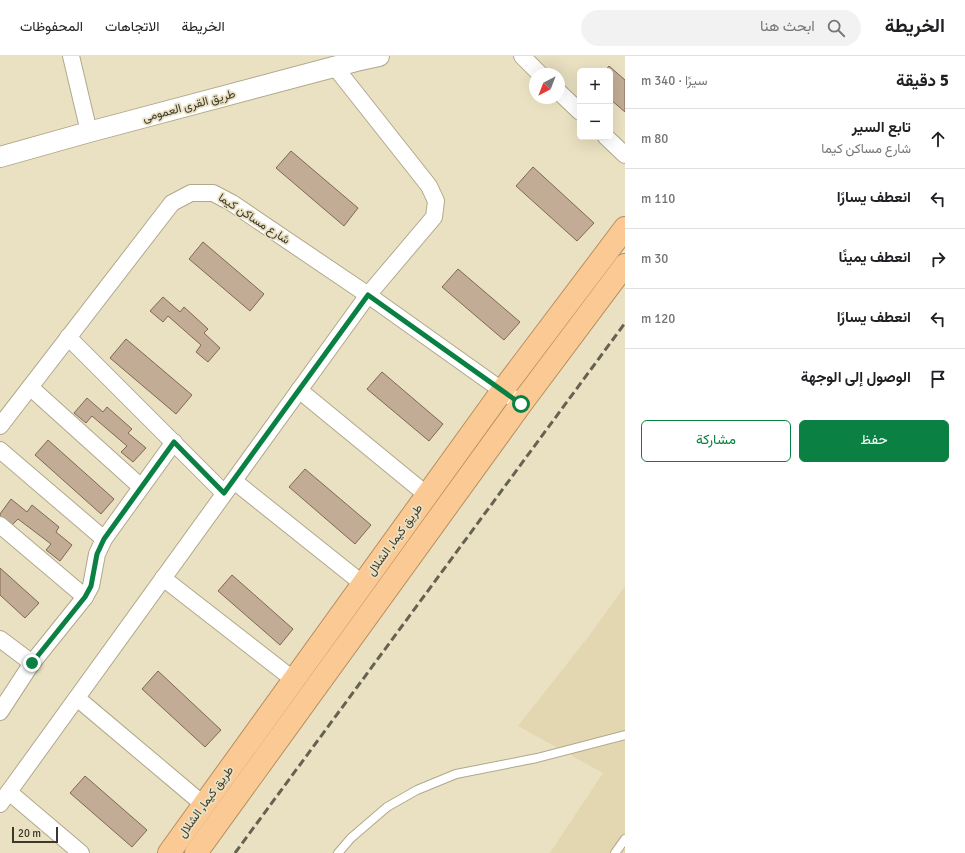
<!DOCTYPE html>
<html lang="ar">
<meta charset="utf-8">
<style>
:root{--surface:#fff;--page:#f2f2f2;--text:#202124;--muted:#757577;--line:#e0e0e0;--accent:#0b8043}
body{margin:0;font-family:Signika,Vazirmatn,sans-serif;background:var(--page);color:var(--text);direction:rtl}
.controls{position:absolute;right:12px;top:12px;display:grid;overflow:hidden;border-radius:6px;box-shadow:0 4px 16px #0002}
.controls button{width:36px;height:36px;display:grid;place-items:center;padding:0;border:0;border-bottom:1px solid var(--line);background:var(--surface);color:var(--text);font:20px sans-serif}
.compass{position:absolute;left:529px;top:12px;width:36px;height:36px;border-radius:50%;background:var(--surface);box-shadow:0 4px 16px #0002;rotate:222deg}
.scale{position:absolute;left:12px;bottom:10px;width:46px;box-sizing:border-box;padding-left:4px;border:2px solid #3b382c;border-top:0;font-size:11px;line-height:14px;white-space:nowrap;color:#3b382c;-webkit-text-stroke:3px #eae1c2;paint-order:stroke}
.stop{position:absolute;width:12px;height:12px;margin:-9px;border:3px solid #0b8043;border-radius:50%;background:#fff}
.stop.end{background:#0b8043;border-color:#fff;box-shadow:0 1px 4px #0008}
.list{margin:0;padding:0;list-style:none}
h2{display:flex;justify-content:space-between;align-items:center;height:52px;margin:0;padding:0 16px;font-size:17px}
h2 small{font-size:13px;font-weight:400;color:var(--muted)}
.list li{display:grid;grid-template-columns:26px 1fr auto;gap:12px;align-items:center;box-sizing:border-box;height:60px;padding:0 16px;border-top:1px solid var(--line)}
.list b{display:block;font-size:15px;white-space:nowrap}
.list p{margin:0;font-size:13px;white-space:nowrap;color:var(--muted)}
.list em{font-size:13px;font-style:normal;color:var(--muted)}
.actions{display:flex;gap:8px;padding:12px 16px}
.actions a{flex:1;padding:9px 0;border:1px solid var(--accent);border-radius:6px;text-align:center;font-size:14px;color:var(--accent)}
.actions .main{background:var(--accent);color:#fff}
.icon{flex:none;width:22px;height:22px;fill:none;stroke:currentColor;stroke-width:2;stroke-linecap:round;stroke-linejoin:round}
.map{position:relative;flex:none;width:625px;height:797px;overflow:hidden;direction:ltr}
header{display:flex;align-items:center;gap:24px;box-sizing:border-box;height:56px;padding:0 20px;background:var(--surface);border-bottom:1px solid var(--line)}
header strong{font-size:19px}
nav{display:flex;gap:22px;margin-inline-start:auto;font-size:14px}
.search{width:280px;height:36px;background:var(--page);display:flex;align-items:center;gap:10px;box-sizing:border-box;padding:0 14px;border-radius:22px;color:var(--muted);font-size:15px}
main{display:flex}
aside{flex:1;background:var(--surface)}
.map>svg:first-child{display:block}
.built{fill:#e2d7b1}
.building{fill:#c3ac95;stroke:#7e6853}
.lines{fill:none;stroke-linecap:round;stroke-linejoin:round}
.service-casing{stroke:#b1a88b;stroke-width:10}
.minor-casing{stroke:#b1a88b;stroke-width:18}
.tertiary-casing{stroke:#b1a88b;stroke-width:22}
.trunk-casing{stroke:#b78e5f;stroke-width:24}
.service{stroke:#fff;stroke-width:8}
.minor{stroke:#fff;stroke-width:16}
.tertiary{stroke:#fff;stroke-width:20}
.trunk{stroke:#fbca94;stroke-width:22}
.rail{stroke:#666150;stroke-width:3;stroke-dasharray:8 4;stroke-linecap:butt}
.route{stroke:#0b8043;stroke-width:5}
.labels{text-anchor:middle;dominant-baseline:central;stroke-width:3.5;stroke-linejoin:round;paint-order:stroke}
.street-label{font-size:12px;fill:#3b382c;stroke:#eae1c2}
</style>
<header>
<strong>الخريطة</strong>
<div class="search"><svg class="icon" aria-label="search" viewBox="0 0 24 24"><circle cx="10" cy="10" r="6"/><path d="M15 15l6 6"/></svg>ابحث هنا</div>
<nav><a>الخريطة</a><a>الاتجاهات</a><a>المحفوظات</a></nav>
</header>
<main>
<aside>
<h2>5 دقيقة<small>سيرًا · 340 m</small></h2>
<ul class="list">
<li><svg class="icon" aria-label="ahead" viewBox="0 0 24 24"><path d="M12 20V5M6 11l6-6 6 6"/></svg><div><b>تابع السير</b><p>شارع مساكن كيما</p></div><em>80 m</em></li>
<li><svg class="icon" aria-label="left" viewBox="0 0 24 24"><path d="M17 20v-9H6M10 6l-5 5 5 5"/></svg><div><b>انعطف يسارًا</b></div><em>110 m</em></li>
<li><svg class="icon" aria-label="right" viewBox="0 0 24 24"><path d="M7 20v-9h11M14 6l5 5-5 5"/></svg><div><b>انعطف يمينًا</b></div><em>30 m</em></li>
<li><svg class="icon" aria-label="left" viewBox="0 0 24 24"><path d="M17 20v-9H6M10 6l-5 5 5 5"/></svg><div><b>انعطف يسارًا</b></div><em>120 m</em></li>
<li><svg class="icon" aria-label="arrive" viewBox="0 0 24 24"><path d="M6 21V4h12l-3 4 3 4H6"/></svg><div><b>الوصول إلى الوجهة</b></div></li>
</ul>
<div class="actions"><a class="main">حفظ</a><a>مشاركة</a></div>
</aside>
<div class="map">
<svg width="625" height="797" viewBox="0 0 625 797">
<rect width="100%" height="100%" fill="#eae1c2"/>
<path class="built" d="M 625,530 L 625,797 L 550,797 L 603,717 L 518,670 L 589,580 Z"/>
<g class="building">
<path d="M 609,10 L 625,24 L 625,56 L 610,43 L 610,15 L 605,15 Z"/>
<path d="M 291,95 L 358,152 L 344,170 L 276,112 Z"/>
<path d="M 533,111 L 594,167 L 577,185 L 516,130 Z"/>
<path d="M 203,186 L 264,238 L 250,255 L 189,203 Z"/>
<path d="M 458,213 L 520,266 L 504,284 L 442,231 Z"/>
<path d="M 163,241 L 180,256 L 184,251 L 208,273 L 204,277 L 220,292 L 208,306 L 196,296 L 201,289 L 168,260 L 163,266 L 150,255 Z"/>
<path d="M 126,283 L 192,339 L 176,358 L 110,302 Z"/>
<path d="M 382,316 L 443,368 L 429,385 L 367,333 Z"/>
<path d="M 87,342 L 103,356 L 107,351 L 132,373 L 128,377 L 146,392 L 133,406 L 121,396 L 127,390 L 92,360 L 86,367 L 74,357 Z"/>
<path d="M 48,384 L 114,443 L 101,458 L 35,399 Z"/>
<path d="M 305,413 L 371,469 L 355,488 L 289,431 Z"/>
<path d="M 11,443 L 27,456 L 32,449 L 59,471 L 56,476 L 72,489 L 60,505 L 46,494 L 51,488 L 18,463 L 11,470 L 0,462 L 0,458 Z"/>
<path d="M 0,512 L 39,547 L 25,562 L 0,539 Z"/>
<path d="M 232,519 L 293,573 L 280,589 L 218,535 Z"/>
<path d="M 158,615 L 221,674 L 205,691 L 142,633 Z"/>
<path d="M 85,720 L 147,774 L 132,791 L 70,737 Z"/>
</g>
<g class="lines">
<g class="service-casing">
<g id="service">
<path d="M 338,797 L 351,782 L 387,751 L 417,734 L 456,718 L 537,702 L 625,679"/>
<path d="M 615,797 L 625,783"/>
</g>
</g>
<g class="minor-casing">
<g id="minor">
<path d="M 71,0 L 89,76"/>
<path d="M 522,0 L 540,18"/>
<path d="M 559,36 L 580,56"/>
<path d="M 606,81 L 625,99"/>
<path d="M 68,281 L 224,437"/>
<path d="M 30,331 L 141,431"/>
<path d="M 299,334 L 427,439"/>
<path d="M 0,370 L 172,147 L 191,137 L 213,137 L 232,147 L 368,239 L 521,348"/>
<path d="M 0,394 L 104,483"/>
<path d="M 234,425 L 363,528"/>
<path d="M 0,469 L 85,541"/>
<path d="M 163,522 L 294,624"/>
<path d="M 0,583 L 32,607"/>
<path d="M 77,642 L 204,749"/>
<path d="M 0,656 L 32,607 L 85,541 L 91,530 L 97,498 L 104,483 L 174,386"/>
<path d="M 9,736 L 81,797"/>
<path d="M 0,748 L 368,239 L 434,161 L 436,145 L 429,130 L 335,11"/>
</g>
</g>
<g class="tertiary-casing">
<path id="tertiary" d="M 0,101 L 89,76 L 356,5 L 379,0"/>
</g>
<g class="trunk-casing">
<g id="trunk">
<path d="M 169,797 L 502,335 L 625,172"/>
<path d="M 196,797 L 521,348 L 625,209"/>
</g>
</g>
<use href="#service" class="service"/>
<use href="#minor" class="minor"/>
<use href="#tertiary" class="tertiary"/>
<use href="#trunk" class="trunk"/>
<path class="rail" d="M 235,797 L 625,267"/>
</g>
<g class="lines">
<path class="route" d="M 32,607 L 85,541 L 91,530 L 97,498 L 104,483 L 174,386 L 224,437 L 368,239 L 521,348"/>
</g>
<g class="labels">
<g class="street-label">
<text transform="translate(189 50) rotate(-15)">طريق القرى العمومى</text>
<text transform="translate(254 163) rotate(33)">شارع مساكن كيما</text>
<text transform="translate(395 484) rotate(-54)">طريق كيما, الشلال</text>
<text transform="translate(206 746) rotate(-54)">طريق كيما, الشلال</text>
</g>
</g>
</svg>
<div class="controls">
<button>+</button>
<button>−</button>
</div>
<svg class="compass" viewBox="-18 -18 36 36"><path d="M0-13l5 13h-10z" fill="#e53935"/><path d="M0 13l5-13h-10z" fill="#757577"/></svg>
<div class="scale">20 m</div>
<div class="stop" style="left:521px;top:348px"></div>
<div class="stop end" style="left:32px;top:607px"></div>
</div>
</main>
